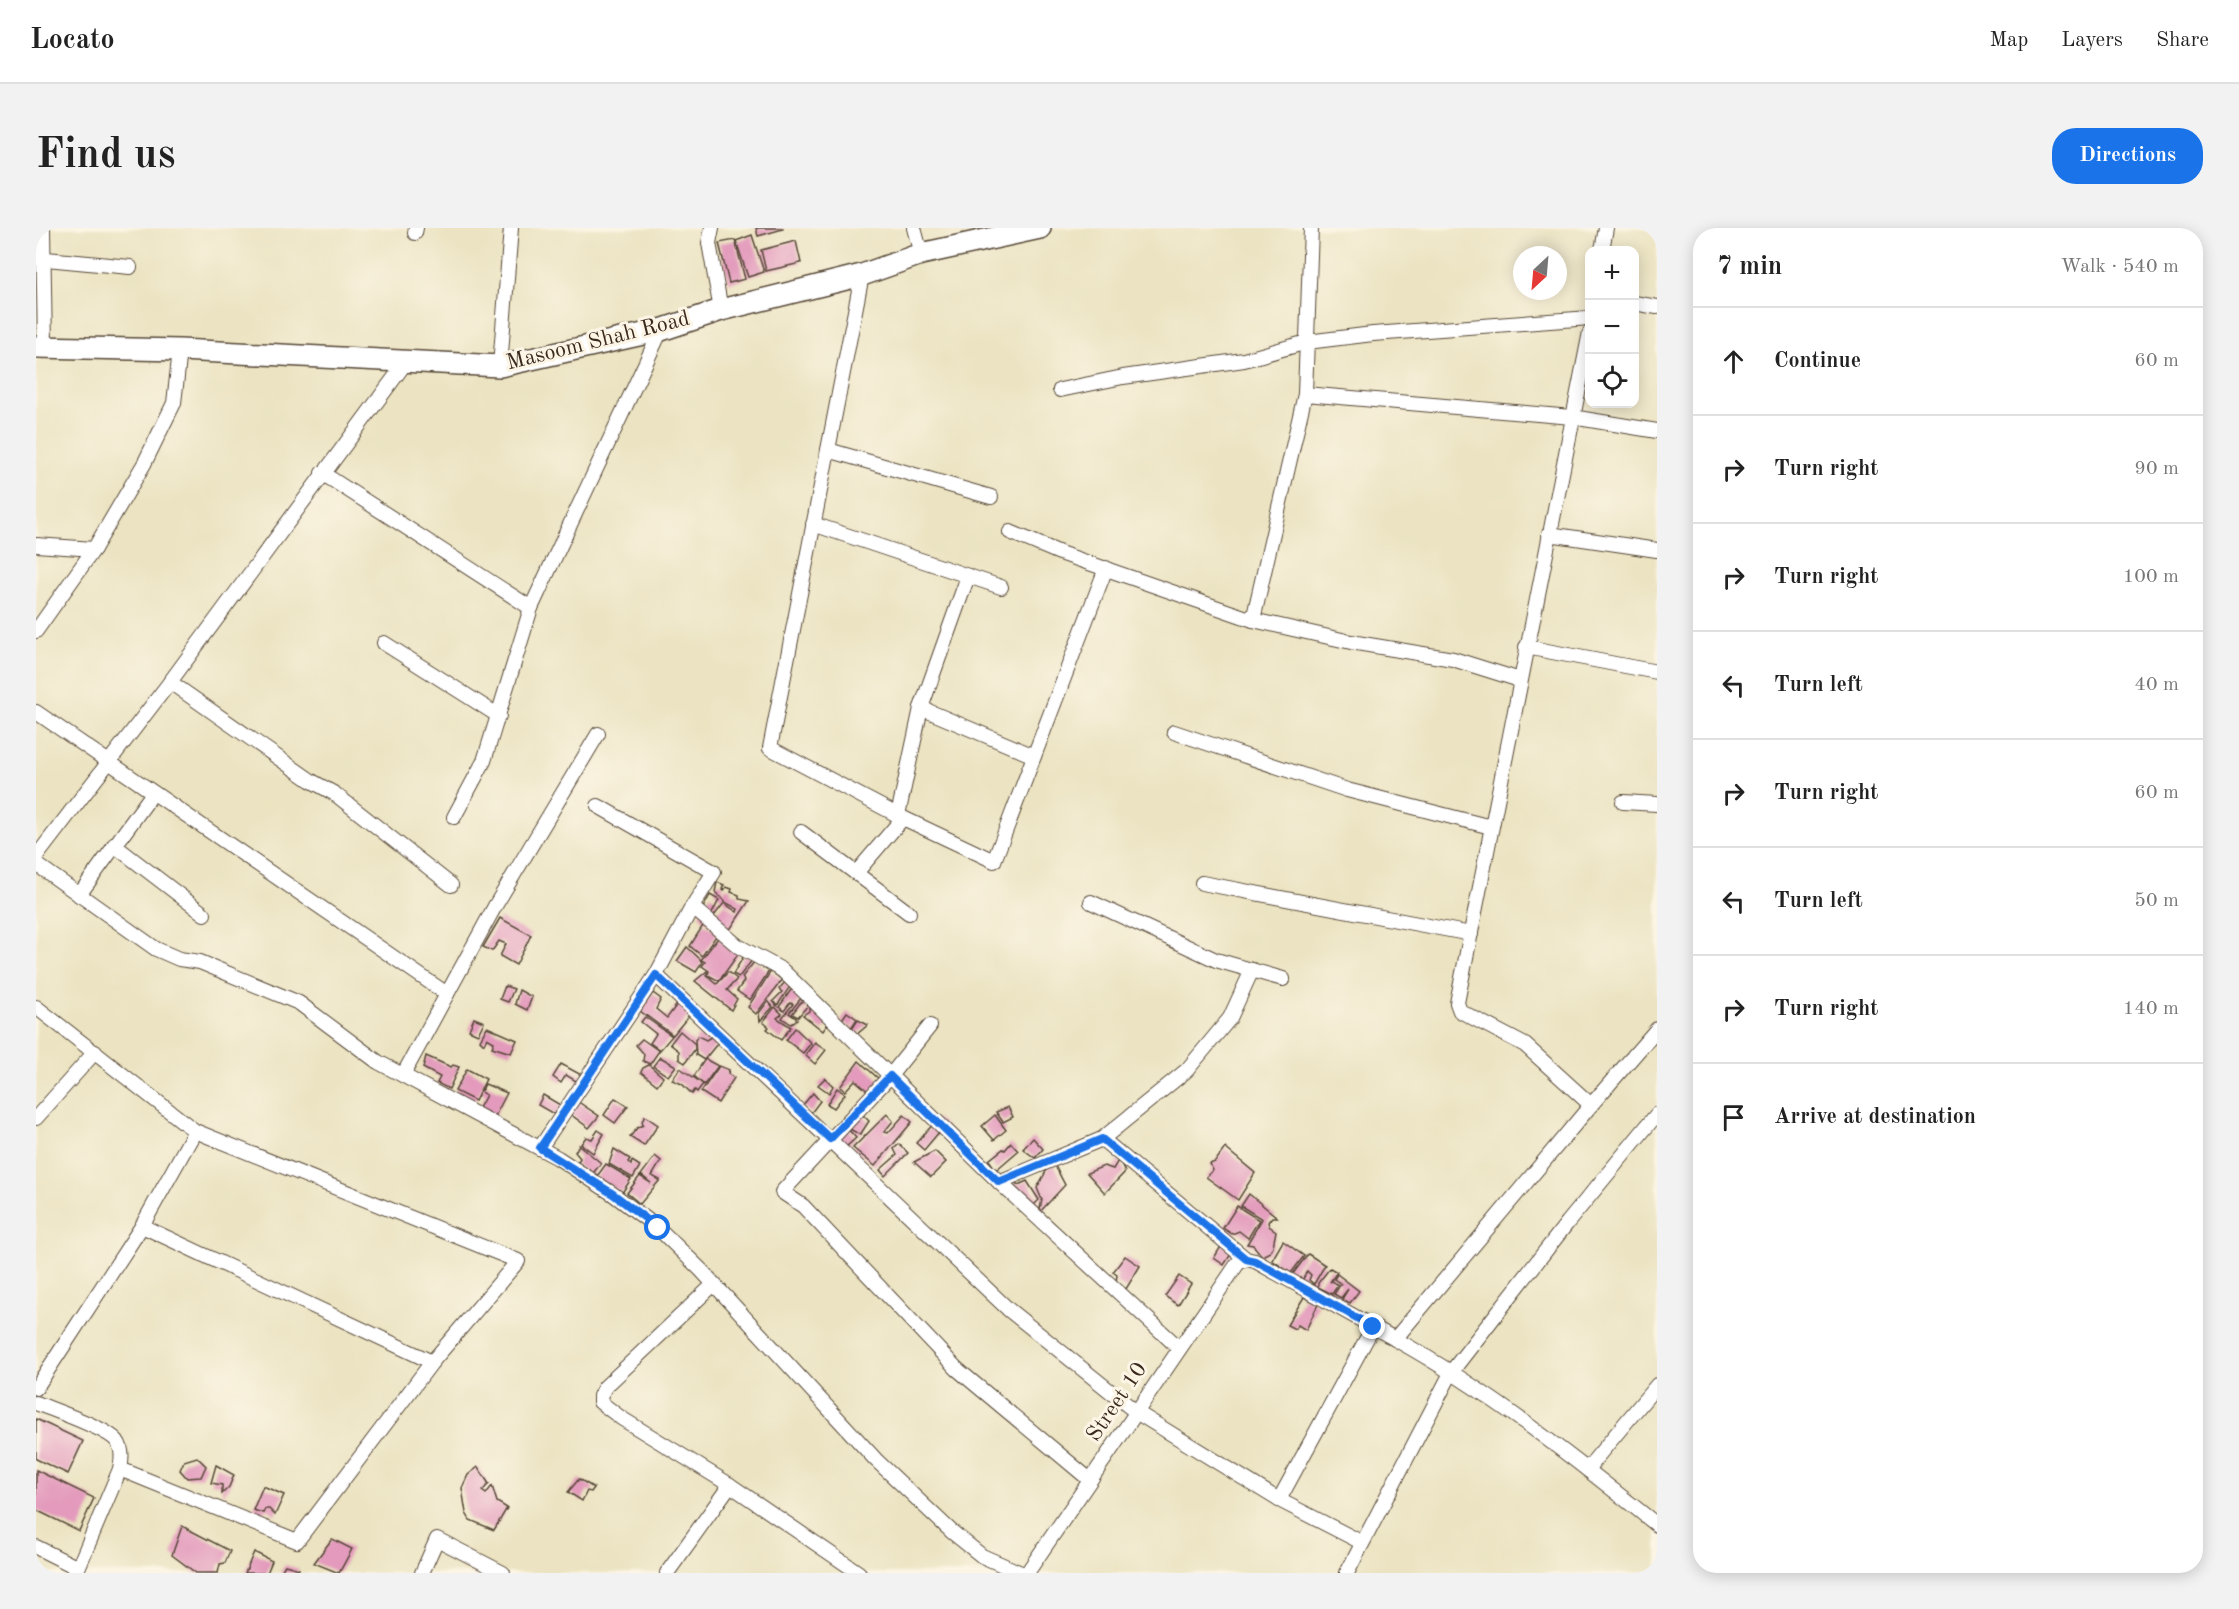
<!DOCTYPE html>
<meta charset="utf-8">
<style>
:root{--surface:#fff;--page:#f2f2f2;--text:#222;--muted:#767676;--line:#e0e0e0;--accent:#1a73e8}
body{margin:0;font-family:"Old Standard TT",serif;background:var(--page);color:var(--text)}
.controls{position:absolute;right:18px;top:18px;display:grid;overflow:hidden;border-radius:12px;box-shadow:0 3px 15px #0003}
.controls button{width:54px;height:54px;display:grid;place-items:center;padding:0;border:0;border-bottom:2px solid var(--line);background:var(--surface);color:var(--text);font:30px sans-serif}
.compass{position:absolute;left:1477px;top:18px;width:54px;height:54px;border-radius:50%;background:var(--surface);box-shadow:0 3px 15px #0003;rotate:206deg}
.stop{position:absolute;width:18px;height:18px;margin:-14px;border:4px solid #1a73e8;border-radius:50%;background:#fff}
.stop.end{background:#1a73e8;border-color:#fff;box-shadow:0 2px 6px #0008}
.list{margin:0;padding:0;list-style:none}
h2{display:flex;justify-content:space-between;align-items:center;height:78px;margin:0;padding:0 24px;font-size:26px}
h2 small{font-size:20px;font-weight:400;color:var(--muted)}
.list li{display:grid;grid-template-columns:39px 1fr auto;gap:18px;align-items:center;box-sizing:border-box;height:108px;padding:0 24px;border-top:2px solid var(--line)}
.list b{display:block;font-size:22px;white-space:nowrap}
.list em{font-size:20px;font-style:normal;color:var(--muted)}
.icon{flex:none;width:33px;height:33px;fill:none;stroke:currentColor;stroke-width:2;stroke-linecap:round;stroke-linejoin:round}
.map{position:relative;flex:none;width:1621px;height:1345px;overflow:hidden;border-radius:24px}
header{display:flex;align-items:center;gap:36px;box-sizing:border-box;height:84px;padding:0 30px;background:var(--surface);border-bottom:2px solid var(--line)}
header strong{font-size:28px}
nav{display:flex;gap:33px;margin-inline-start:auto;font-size:21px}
.intro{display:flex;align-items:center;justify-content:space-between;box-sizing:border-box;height:144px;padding:0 36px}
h1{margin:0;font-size:42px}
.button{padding:15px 27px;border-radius:24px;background:var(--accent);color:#fff;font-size:21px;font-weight:700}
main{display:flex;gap:36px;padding:0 36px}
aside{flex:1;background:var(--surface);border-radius:24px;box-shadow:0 3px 15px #0003}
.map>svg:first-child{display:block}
.building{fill:#e39abc}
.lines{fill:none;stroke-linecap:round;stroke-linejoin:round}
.minor-casing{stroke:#554636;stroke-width:16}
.primary-casing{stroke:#554636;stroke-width:24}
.minor{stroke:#fff;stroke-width:14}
.primary{stroke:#fff;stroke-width:21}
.route{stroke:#1a73e8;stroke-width:8}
.labels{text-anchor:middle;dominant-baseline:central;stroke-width:6;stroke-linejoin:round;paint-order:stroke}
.street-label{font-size:22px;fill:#3b2a1e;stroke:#fcf5e5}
</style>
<header>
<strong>Locato</strong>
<nav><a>Map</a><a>Layers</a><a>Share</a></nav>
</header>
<div class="intro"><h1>Find us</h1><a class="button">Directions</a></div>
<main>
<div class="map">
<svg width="1621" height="1345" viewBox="0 0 1621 1345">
<rect width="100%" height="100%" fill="#fcf5e5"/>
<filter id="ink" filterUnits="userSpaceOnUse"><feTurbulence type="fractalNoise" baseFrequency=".0167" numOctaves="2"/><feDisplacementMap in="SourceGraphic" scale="12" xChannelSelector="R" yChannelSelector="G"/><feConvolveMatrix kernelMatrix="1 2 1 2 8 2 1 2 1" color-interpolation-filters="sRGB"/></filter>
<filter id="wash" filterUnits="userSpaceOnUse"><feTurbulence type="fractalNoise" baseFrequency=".008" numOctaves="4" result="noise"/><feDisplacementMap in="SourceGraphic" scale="24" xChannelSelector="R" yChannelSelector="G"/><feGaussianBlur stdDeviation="1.35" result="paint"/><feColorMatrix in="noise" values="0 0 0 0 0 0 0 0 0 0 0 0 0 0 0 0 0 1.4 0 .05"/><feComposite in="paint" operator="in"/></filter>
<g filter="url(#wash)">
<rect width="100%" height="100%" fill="#ebe3c1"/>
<g id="blocks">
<g class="building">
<path d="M 720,0 L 747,0 L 747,1 L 722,8 Z"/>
<path d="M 716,7 L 728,44 L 712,49 L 700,13 Z"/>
<path d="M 699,12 L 709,51 L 693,55 L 683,15 Z"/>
<path d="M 760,13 L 765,35 L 730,43 L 725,22 Z"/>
<path d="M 681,654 L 688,657 L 686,661 L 688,663 L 690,659 L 696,661 L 695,664 L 703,667 L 703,671 L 713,673 L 691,706 L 675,697 L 678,688 L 688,675 L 701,684 L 702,681 L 689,674 L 679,664 Z"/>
<path d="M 674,667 L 683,672 L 671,695 L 663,687 Z"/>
<path d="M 464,690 L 495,707 L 480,737 L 464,728 L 470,716 L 463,713 L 456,723 L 447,719 Z"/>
<path d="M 668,696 L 683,704 L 666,728 L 654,718 Z"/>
<path d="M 682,710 L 703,725 L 683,753 L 672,747 L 673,743 L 666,738 L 669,734 L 665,732 Z"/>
<path d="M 651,719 L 664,731 L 666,735 L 660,744 L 641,733 Z"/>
<path d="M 709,726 L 717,731 L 703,749 L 697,746 Z"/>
<path d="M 719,733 L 733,743 L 714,772 L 701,763 L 708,753 L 706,749 Z"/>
<path d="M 671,743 L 671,748 L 681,756 L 692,744 L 701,751 L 691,762 L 701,771 L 695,782 L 659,753 Z"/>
<path d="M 735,743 L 746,752 L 720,786 L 712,779 Z"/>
<path d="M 750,753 L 755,757 L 741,778 L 737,773 L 746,764 L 743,761 Z"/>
<path d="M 469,758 L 478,761 L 472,774 L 464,771 Z"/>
<path d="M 757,759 L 766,769 L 753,785 L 761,791 L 755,796 L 746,790 L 757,776 L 754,775 L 748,783 L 743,779 Z"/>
<path d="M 483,762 L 496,769 L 491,782 L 479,776 Z"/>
<path d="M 617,765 L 625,771 L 620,781 L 631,790 L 642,775 L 655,785 L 637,807 L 604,783 Z"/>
<path d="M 768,770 L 773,776 L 762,789 L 756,786 Z"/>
<path d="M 732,773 L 737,779 L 724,793 L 723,785 Z"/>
<path d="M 774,776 L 794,793 L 787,803 L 767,787 L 773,783 Z"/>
<path d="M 739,779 L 746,786 L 741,790 L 755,799 L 745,812 L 731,801 L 733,799 L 727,794 Z"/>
<path d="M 811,784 L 821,791 L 815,800 L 805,793 Z"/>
<path d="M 609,789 L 636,808 L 624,822 L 614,815 L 620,806 L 605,794 Z"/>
<path d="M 438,790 L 448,794 L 442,806 L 433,802 Z"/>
<path d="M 822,792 L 832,797 L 821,806 L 816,801 Z"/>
<path d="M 451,799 L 481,812 L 475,825 L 456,819 L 458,814 L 451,810 L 448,816 L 444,812 Z"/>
<path d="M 759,800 L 775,815 L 767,825 L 750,812 Z"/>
<path d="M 644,803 L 659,816 L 659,821 L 649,835 L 643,831 L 643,823 L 634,816 Z"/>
<path d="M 680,806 L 685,811 L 668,832 L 660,827 L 659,812 L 662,808 L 670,812 Z"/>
<path d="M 606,811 L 623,823 L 614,836 L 607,833 L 608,826 L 600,817 Z"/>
<path d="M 779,814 L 790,822 L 779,836 L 769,827 Z"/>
<path d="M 390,828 L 415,839 L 417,837 L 423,839 L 413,861 L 401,855 L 404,849 L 387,840 Z"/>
<path d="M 624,829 L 640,838 L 632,848 L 617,838 Z"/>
<path d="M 669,831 L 682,838 L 668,857 L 658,848 Z"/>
<path d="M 823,833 L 844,852 L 834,865 L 819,852 L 809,863 L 804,859 Z"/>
<path d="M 525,836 L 549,849 L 545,856 L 530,847 L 525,855 L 517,849 Z"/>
<path d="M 613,837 L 627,849 L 621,857 L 605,844 L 607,840 Z"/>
<path d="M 683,838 L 693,842 L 692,846 L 698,850 L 682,875 L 665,864 Z"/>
<path d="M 644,840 L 667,856 L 661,864 L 659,862 L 656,866 L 646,856 L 636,852 Z"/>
<path d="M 431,841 L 450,851 L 439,873 L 419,863 Z"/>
<path d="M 789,850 L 797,858 L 793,865 L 782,857 Z"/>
<path d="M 449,856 L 471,865 L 459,888 L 443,880 L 450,867 L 445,864 Z"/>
<path d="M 801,860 L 809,866 L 798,880 L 791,876 Z"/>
<path d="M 777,865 L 784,873 L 775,885 L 766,878 Z"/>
<path d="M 507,867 L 526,878 L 521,888 L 502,877 Z"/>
<path d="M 579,870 L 592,878 L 579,895 L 568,887 Z"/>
<path d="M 541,873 L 563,888 L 553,900 L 534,886 Z"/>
<path d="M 972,879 L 977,889 L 967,894 L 960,884 Z"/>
<path d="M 824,884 L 833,893 L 824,907 L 814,901 L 814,896 Z"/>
<path d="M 851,886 L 857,893 L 848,904 L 852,905 L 868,887 L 876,894 L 839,938 L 817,920 Z"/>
<path d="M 959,887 L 970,902 L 958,912 L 946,898 Z"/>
<path d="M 609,888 L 622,897 L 608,918 L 594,909 L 601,900 L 607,897 L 606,893 Z"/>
<path d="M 902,891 L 909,897 L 888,922 L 880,915 Z"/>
<path d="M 811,900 L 820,910 L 810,919 L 799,912 Z"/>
<path d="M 562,902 L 568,906 L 557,925 L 545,916 L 550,909 L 556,911 Z"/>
<path d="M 997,910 L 1007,921 L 999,930 L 987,921 Z"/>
<path d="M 975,915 L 982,923 L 960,942 L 953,932 L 967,921 L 969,922 Z"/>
<path d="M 863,916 L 872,925 L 849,948 L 844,942 L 861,927 L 858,921 Z"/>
<path d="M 543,917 L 565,935 L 555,948 L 540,937 L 544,930 L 539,924 Z"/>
<path d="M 1189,920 L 1219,945 L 1202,972 L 1170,949 L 1177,942 L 1174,936 L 1179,934 Z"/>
<path d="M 578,921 L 594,931 L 592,934 L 595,937 L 596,933 L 604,938 L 597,950 L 573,936 Z"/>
<path d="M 899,923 L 910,934 L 895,949 L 878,934 Z"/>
<path d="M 619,928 L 625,933 L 616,948 L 624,952 L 604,976 L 591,965 L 604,948 L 615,955 L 605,947 Z"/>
<path d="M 1083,931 L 1089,944 L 1069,965 L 1051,945 L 1068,938 L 1077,941 Z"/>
<path d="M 570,936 L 595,951 L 586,965 L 559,951 Z"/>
<path d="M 1013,938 L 1019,938 L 1029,957 L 1003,985 L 1006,972 L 1001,960 Z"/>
<path d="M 991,953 L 1003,972 L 995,980 L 974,957 L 979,954 L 982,957 Z"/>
<path d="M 1213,966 L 1241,989 L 1236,989 L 1232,994 L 1233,998 L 1240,1003 L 1237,1018 L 1234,1024 L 1226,1028 L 1217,1017 L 1211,1016 L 1226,991 L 1205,978 Z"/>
<path d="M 1201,978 L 1223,992 L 1212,1010 L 1203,1003 L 1196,1006 L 1187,1000 Z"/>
<path d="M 1247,1013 L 1268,1028 L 1255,1045 L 1236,1032 Z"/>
<path d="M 1187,1015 L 1197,1023 L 1188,1037 L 1178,1030 Z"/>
<path d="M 1272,1026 L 1289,1037 L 1278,1056 L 1273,1052 L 1275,1047 L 1271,1043 L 1267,1051 L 1256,1047 Z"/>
<path d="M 1089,1028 L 1104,1038 L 1090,1061 L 1080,1054 L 1081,1047 L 1077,1044 Z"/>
<path d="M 1294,1040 L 1301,1044 L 1294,1054 L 1296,1053 L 1302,1057 L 1296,1066 L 1282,1059 L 1282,1055 Z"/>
<path d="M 1301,1046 L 1323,1063 L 1314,1075 L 1306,1071 L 1312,1061 L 1305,1070 L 1298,1066 L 1305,1056 L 1298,1051 Z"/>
<path d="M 1143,1048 L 1155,1056 L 1142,1077 L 1129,1068 Z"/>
<path d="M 1268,1069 L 1282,1076 L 1270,1102 L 1262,1097 L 1259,1101 L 1251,1097 Z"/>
<path d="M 0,1191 L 47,1213 L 32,1246 L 0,1231 Z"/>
<path d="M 161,1229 L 170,1238 L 165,1249 L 151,1250 L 144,1242 L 148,1233 Z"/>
<path d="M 180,1237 L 198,1247 L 193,1259 L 186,1266 L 186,1257 L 175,1255 Z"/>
<path d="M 442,1239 L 453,1256 L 446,1263 L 450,1266 L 456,1258 L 461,1274 L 471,1280 L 458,1302 L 434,1292 L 430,1285 L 426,1260 L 432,1247 Z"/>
<path d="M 0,1242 L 58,1270 L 43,1303 L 0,1282 Z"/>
<path d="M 543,1251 L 558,1260 L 555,1264 L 551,1263 L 546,1273 L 532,1264 Z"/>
<path d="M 227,1258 L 248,1267 L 239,1287 L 233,1281 L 229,1281 L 227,1285 L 217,1282 Z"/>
<path d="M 146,1298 L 194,1323 L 189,1335 L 184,1336 L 182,1345 L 160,1345 L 136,1327 Z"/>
<path d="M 296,1311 L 316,1321 L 303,1345 L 278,1335 Z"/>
<path d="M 218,1324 L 236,1333 L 231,1345 L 209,1345 Z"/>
<path d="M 249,1337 L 263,1341 L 261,1345 L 244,1345 Z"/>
</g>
</g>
</g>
<g filter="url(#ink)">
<use href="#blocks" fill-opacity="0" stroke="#554636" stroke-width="1.5"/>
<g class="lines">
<g class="minor-casing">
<g id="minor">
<path d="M 7,0 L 9,119"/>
<path d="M 676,0 L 673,15 L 685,82"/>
<path d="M 878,0 L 885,26"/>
<path d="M 1275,0 L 1269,166 L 1536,189 L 1621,203"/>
<path d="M 379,5 L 380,0"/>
<path d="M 1566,22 L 1570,0"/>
<path d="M 0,30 L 94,39"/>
<path d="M 826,47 L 734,520 L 867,590 L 958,633 L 1070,340"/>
<path d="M 1598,75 L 1621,79"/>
<path d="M 1554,104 L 1421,775 L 1424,783 L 1489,817 L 1555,877 L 1359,1111 C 1453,1163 1538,1230 1621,1297"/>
<path d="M 464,138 L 475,0"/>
<path d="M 1024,162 L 1087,149 L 1208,132 L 1271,114 L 1337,106 L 1554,90"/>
<path d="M 792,222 L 955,269"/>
<path d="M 286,245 L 495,380"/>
<path d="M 777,296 L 965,359"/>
<path d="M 974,304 L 1024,325 L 1217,392 L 1269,166"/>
<path d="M 1513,306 L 1621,322"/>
<path d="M 0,317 L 58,321"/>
<path d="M 1217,392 L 1315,414 L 1417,431 L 1484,452"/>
<path d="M 0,403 L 58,321 L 108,236 L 138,175 L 144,122"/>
<path d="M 348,415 L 463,488"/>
<path d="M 1490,419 L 1621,444"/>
<path d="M 134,454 L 274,552 L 299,566 L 415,657"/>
<path d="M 885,480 L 998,528"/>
<path d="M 0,484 L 411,766"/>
<path d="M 1138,504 L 1311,562 L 1455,599"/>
<path d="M 1587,574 L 1621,576"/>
<path d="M 562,578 L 678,644 L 656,679 L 702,718 L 746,742 L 963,954 L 1066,911 L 1151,842 L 1194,790 L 1216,742"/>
<path d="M 862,587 L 885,480 L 932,348"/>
<path d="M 418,589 L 448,533 L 495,380 L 625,102"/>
<path d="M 765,604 L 873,685"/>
<path d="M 78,617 L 168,686"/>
<path d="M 0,629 L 134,454 L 370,134"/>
<path d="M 0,636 L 120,721 L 143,731 L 164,734 L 263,775 L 342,834 L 522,930 L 577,966 L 622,1000 L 665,1042 L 840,1232 L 915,1303 L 946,1328 L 985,1345"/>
<path d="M 820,645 L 867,590"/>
<path d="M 1166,655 L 1435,706"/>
<path d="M 43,667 L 117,565"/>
<path d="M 1055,674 L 1180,732 L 1247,751"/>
<path d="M 656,679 L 620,747 L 973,1082 L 1100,1184 L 1243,1272 L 1337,1099"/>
<path d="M 0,779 L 159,903 L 482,1033 L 396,1134 L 261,1313 L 84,1241"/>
<path d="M 894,798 L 854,848 L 746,964 L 767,978 L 921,1141 L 1054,1252"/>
<path d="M 367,847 L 459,678 L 562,506"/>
<path d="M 1555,877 L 1621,801"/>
<path d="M 0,890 L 59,824"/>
<path d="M 1066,911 L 1210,1031 L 1219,1033 L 1359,1111"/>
<path d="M 504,920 L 620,747"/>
<path d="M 963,954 L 1143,1120"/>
<path d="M 106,998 L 396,1134"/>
<path d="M 677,1057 L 569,1159 L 564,1168 L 564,1174 L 585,1190 L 694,1257 L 823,1345"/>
<path d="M 0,1160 L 106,998 L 159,903"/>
<path d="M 0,1175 C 17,1182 71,1200 81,1213 C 87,1221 86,1232 84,1241 L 40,1345"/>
<path d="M 1551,1241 L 1621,1157"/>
<path d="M 1243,1272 L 1325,1314"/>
<path d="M 0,1319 L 42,1340"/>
<path d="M 386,1345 L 401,1311 L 467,1345"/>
<path d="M 631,1345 L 694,1257"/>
<path d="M 991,1345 L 1202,1035 L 1210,1031"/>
<path d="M 1311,1345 L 1416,1143 L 1532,994 L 1621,886"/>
</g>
</g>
<g class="primary-casing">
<path id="primary" d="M 0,119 L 144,122 L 464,138 L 625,102 L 685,82 L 826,47 L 885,26 L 1004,0"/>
</g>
<use href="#minor" class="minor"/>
<use href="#primary" class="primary"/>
</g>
</g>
<g class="lines" filter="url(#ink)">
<path class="route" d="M 622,1000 L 577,966 L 504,920 L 620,747 L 794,911 L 854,848 L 963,954 L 1066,911 L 1210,1031 L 1219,1033 L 1337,1099"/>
</g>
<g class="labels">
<g class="street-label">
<text transform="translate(562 113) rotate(-14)">Masoom Shah Road</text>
<text transform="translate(1081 1174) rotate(-56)">Street 10</text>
</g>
</g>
</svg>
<div class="controls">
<button>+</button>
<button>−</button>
<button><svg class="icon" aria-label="locate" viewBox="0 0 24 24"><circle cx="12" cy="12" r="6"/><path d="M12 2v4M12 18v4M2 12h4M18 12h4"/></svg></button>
</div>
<svg class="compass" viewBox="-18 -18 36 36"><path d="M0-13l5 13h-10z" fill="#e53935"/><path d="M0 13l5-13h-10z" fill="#767676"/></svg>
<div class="stop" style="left:622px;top:1000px"></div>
<div class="stop end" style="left:1337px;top:1099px"></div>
</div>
<aside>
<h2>7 min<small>Walk · 540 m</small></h2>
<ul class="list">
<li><svg class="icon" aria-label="ahead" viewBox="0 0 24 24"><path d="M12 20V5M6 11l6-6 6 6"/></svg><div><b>Continue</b></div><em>60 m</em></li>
<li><svg class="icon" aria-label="right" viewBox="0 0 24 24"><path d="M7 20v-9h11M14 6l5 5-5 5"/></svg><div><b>Turn right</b></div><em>90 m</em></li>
<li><svg class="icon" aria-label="right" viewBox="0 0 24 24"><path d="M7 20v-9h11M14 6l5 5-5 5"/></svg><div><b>Turn right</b></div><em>100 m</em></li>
<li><svg class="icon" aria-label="left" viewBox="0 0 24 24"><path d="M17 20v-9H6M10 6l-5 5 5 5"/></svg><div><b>Turn left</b></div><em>40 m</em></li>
<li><svg class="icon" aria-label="right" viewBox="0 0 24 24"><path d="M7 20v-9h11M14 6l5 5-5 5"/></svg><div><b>Turn right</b></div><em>60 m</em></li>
<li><svg class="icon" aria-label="left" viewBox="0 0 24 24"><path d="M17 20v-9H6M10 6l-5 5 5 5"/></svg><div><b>Turn left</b></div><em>50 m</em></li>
<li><svg class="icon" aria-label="right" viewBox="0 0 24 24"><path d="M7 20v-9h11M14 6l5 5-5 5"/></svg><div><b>Turn right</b></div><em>140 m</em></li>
<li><svg class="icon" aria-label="arrive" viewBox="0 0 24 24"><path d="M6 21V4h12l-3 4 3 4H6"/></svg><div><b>Arrive at destination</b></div></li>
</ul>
</aside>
</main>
